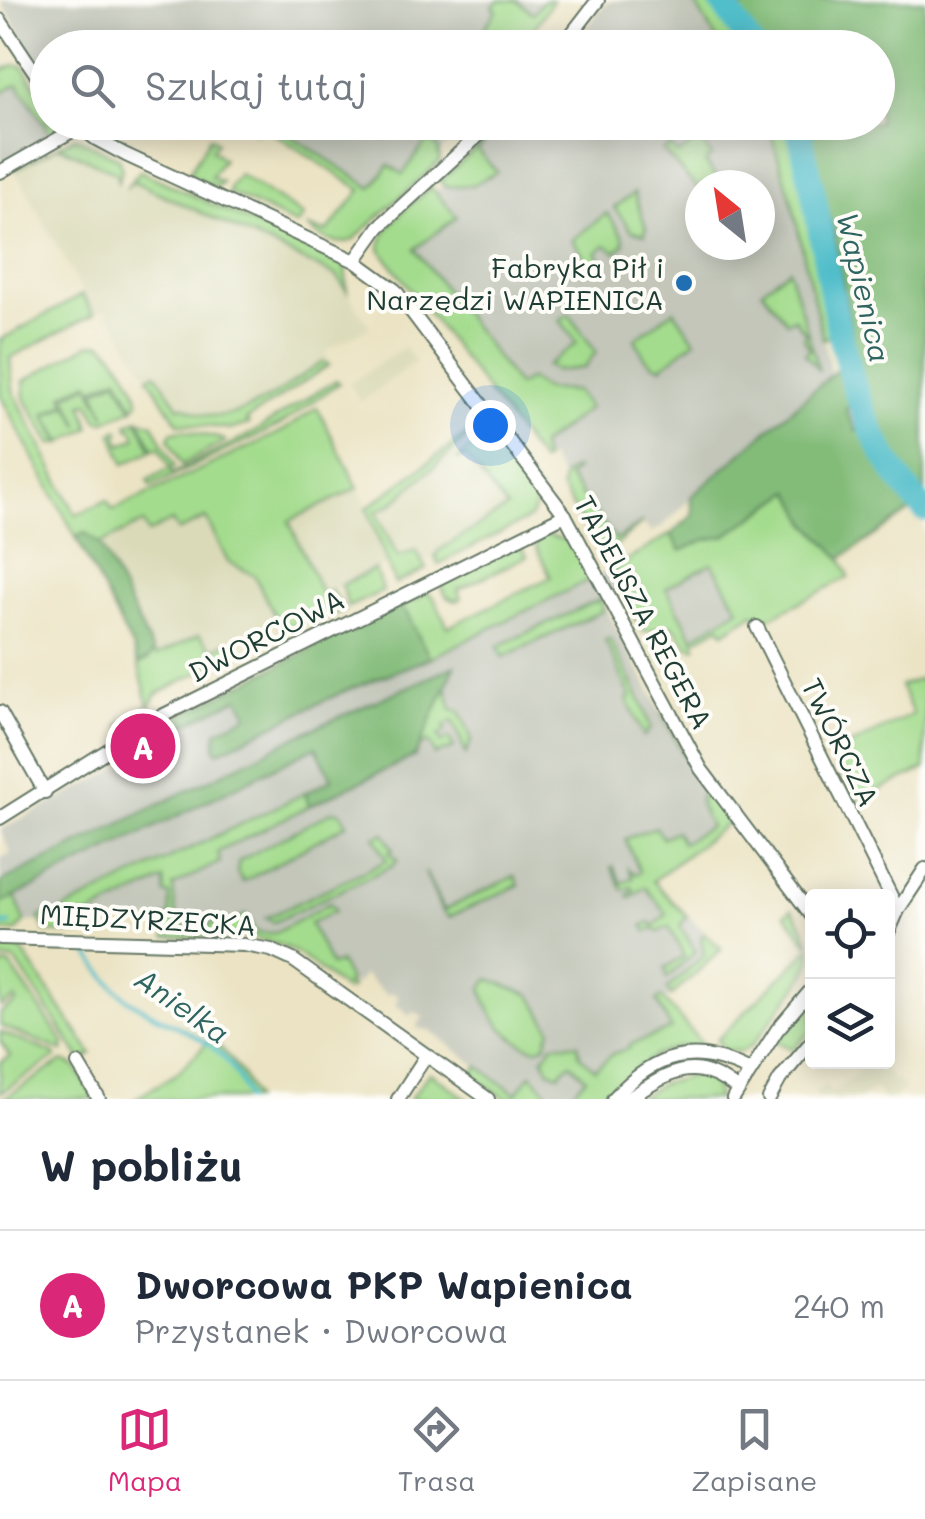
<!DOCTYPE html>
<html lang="pl">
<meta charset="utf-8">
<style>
:root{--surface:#fff;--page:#f6f6f7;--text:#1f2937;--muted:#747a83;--line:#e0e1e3;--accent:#db2777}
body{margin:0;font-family:Mali,sans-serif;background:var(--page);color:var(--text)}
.controls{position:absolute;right:30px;bottom:30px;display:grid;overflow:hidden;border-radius:10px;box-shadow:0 5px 25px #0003}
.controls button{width:90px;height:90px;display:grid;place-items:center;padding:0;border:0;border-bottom:2px solid var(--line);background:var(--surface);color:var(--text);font:50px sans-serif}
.compass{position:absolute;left:685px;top:170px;width:90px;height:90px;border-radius:50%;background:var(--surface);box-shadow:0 5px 25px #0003;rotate:330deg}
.you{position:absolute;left:490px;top:425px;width:35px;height:35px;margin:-25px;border:8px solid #fff;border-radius:50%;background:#1a73e8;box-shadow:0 0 0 15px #1a73e833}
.badge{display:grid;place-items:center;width:65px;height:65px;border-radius:50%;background:var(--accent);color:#fff;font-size:32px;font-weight:700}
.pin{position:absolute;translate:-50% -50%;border:5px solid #fff;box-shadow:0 2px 10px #0006}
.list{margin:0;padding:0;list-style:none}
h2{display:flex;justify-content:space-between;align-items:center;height:130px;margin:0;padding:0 40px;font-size:42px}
h2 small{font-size:32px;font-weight:400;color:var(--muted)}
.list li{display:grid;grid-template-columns:65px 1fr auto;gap:30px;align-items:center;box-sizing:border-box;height:150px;padding:0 40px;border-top:2px solid var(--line)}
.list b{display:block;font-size:38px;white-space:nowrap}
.list p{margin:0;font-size:32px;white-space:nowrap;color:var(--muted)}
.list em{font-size:32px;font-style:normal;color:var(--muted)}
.icon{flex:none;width:55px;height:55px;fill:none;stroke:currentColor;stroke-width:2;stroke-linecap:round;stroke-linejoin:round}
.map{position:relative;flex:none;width:925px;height:1099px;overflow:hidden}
.search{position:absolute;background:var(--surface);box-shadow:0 5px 25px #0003;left:30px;right:30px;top:30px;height:110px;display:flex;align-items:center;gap:25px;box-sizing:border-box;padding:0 35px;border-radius:55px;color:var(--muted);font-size:38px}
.sheet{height:280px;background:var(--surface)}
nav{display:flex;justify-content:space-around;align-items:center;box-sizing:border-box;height:140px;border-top:2px solid var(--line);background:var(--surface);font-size:28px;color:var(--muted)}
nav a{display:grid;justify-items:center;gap:5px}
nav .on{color:var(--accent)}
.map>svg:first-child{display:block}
.built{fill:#dadab8}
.industrial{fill:#c3c6b9;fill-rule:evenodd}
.green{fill:#a4dc8e;stroke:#628c61;stroke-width:2.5;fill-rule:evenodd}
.forest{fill:#83bc79;stroke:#517c56;stroke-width:2.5}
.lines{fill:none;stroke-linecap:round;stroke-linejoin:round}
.stream{stroke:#51beca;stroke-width:4}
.river{stroke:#51beca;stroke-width:25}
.minor-casing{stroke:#676;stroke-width:16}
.minor{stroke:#fff;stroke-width:12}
.poi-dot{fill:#1f6fb2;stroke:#fdfcf7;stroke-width:4}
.labels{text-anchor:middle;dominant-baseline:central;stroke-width:8;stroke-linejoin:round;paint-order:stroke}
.poi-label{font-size:28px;fill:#1f3d34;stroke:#fdfcf7;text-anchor:end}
.street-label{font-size:28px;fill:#1f3d34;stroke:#fdfcf7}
.water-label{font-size:30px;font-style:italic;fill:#2e6461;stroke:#fdfcf7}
</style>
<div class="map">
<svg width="925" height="1099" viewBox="0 0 925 1099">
<rect width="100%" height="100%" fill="#fdfcf7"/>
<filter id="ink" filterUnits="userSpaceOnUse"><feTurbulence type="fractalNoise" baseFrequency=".01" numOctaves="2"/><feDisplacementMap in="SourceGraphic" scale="20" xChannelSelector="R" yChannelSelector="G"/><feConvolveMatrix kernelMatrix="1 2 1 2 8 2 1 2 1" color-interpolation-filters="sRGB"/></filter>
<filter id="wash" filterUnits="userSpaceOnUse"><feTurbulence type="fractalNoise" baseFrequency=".0048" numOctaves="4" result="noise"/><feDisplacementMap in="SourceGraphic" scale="40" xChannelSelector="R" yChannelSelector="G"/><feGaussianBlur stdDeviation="2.25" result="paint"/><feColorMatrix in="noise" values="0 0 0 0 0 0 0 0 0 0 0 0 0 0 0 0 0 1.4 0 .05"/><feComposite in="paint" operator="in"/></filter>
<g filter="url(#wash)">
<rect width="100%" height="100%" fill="#ebe3c3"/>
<g class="built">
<path d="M 59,146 L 117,173 L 117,183 L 122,186 L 126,188 L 132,181 L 337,276 L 370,327 L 326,351 L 329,365 L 238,425 L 177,421 L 105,309 L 94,314 L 15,170 Z"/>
<path d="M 404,347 L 416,361 L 361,402 L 349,384 Z"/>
<path d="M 462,438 L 519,509 L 437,556 L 393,570 L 391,565 L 375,569 L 323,595 L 289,521 L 358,488 L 367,507 Z"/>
<path d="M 195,479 L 284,616 L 142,679 L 133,649 L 76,537 Z"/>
<path d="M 852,1062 L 879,1062 L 893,1081 L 897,1079 L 905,1089 L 891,1099 L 883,1099 L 875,1088 L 859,1099 L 819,1099 L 814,1092 L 825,1085 L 831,1092 L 859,1073 Z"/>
</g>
<g class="industrial">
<path d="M 0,0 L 553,0 L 532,32 L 551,46 L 48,48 L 47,76 Z"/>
<path d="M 619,0 L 693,0 L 721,47 L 573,48 L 601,9 L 611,1 Z"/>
<path d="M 7,67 L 53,137 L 0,166 L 0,71 Z"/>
<path d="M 271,123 L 478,123 L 451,141 L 393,202 Z"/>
<path d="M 514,123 L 768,123 L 791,199 L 831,373 L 846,409 L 872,374 L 918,383 L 838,450 L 725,536 L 704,540 L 618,585 L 620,590 L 601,599 L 722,827 L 653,881 L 722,949 L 664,1001 L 686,1024 L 596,1070 L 566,1099 L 523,1099 L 429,1030 L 416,1028 L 423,1017 L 414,1011 L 411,1016 L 395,1004 L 399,997 L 391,991 L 388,996 L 364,975 L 353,986 L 349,981 L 345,984 L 285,932 L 164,934 L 164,921 L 81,919 L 23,922 L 0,929 L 0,859 L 11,853 L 0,830 L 165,744 L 164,730 L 173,725 L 173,719 L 240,685 L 263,730 L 340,693 L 430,658 L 610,570 L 671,534 L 693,515 L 691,498 L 663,526 L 651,532 L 642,522 L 608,552 L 601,553 L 561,488 L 562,479 L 549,458 L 544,461 L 540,446 L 386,240 L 497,132 L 503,133 ZM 700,185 L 760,185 L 760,245 L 700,245 Z"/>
<path d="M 712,562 L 739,610 L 693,637 L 665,588 Z"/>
</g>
<g class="green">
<path d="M 498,0 L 516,0 L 533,13 L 544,0 L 553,0 L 532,32 L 552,47 L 518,45 L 499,47 L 494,44 L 497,39 L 484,29 L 497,10 L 493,7 Z"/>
<path d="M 693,0 L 713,0 L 745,47 L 721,47 Z"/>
<path d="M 14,65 L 23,66 L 47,104 L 48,122 L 63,123 L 65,129 L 53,137 L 18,84 L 0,94 L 0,71 Z"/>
<path d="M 242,123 L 271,123 L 372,188 L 389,165 L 403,174 L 426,142 L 432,142 L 438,148 L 440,161 L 353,240 C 339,247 319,238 309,228 L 327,232 L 361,190 L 261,125 L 256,132 Z"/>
<path d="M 768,123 L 790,123 L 831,336 L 823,339 L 791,199 Z"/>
<path d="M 495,132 L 478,151 L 497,172 L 472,185 L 446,187 L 440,181 Z"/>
<path d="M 75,137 L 118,158 L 122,169 L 118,184 L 117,173 L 59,146 L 15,170 Z"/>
<path d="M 210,137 L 217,142 L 212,150 L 223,159 L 211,177 L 222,182 L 216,187 L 193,177 L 190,171 Z"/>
<path d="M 700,140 L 712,156 L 705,162 L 720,182 L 723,180 L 727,185 L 700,185 L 700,191 L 663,151 L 670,146 L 678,154 Z"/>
<path d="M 140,171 L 345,265 L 347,291 L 337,276 L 133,181 L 126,188 Z"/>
<path d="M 239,174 L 304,216 L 297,225 L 229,193 L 230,186 Z"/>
<path d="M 431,187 L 457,217 L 415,249 L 518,386 L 529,379 L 544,389 L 575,391 L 589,408 L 540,446 L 544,461 L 541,462 L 380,249 C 380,227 414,202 431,187 Z"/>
<path d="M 634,193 L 646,228 L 645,234 L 632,231 L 614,208 Z"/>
<path d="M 607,213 L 623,236 L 624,244 L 616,252 L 606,245 L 596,253 L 601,260 L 596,271 L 572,240 Z"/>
<path d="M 789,269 L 819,371 L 805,353 L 810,349 L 803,337 L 806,334 L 794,318 L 787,322 L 762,290 Z"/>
<path d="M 82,295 L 94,314 L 10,358 L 13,390 L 76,515 L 107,500 L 113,510 L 283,431 L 317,407 L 358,488 L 289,521 L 322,594 L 331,590 L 344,610 L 327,618 L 318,612 L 282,630 L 254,575 L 228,562 L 206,518 L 178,531 L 172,521 L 148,533 L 143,523 L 100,544 L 85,533 L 76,537 L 0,395 L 0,340 Z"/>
<path d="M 674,310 L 695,341 L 661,367 C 644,363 642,351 635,339 Z"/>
<path d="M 569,314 L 596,352 L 584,368 L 556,371 L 546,366 L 577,343 L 560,320 Z"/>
<path d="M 101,343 C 112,347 139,388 138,401 C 138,403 135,406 134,408 L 118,377 L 93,389 L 89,382 L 63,395 L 66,403 L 45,414 L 60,444 L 51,444 L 25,399 L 24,381 L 90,344 Z"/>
<path d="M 323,362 L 329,365 L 246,420 L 249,424 L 232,429 L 178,423 L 148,377 L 156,373 L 179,407 L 184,406 C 231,437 284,386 323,362 Z"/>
<path d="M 117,380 L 132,409 L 103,422 L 97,419 L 89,403 L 83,404 L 90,428 L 62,443 L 47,415 L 68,405 L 80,426 L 66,396 L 89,385 L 106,417 L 95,391 Z"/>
<path d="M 336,380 L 339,383 L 280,425 L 151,486 L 148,480 L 170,468 L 159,447 L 154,449 L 139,419 L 153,424 L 175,466 L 170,469 L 173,473 L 256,431 Z"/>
<path d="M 479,415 L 482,415 L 479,427 L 392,504 L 376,512 L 398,557 L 416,550 L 426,569 L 395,584 L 367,508 L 479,425 Z"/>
<path d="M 137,420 L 152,450 L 124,464 L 112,433 L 118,429 L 120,433 L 117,435 L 121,445 L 136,438 L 132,428 L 129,429 L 127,424 Z"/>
<path d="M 183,430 L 222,439 L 225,441 L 182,465 L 169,439 L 172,432 Z"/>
<path d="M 495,433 L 541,496 L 530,518 L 438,564 L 435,558 L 438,551 L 507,508 L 466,457 L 457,460 L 487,434 Z"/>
<path d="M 573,469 L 576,470 L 568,477 L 616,540 L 643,522 L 608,552 L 601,553 L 561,488 L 564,475 Z"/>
<path d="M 792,491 L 808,524 L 841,558 L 849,577 L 763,621 L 754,613 L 724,632 L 720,626 L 694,641 L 697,647 L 693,648 L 687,645 L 673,626 L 649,631 L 641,630 L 614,575 L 616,567 L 671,534 L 681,551 L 704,540 L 725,536 ZM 712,563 L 739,609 L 693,637 L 666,588 Z"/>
<path d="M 543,534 L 568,541 L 593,578 L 430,658 L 400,607 L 422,596 L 421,593 L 428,593 L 434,598 L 448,627 L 551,577 L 536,547 L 538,538 Z"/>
<path d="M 515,547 L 522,549 L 527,556 L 458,590 L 461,599 L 456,601 L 447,597 L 442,588 L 444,581 Z"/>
<path d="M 375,569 L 383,591 L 348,607 L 341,585 Z"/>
<path d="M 601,599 L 603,611 L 503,657 L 498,646 Z"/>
<path d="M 199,635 L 213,649 L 228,642 L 234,654 L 157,694 L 145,714 L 123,730 L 120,725 L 149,706 L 138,664 L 149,659 L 153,652 L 156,656 Z"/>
<path d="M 610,639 L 643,705 L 651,728 L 644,736 L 627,700 L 631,697 L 605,640 Z"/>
<path d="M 920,679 L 925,689 L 925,769 L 855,801 L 831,755 L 913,714 L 900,686 Z"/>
<path d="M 446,686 L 452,709 L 460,711 L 472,739 L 466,754 L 453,721 L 444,726 L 446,731 L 438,736 L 441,742 L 449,738 L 454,748 L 435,755 L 429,742 L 420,745 Z"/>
<path d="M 661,712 L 698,777 L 730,821 L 653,881 L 687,916 L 680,926 L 696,952 L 667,978 L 665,968 L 684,957 L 669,927 L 658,932 L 654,929 L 647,932 L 643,925 L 650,922 L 654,926 L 667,914 L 645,887 L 630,898 L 628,895 L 634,891 L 632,887 L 623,890 L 612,868 L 613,866 L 622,883 L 633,878 L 629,869 L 636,874 L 640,872 L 625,839 L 656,827 L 662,838 L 676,831 L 682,843 L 710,826 L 700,806 L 700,797 L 704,793 Z"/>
<path d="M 305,793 L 309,806 L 218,852 L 220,862 L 173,886 L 177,926 L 206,927 L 217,922 L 224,926 L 246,915 L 256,933 L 275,933 L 330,903 L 335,911 L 310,923 L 331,966 L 340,963 L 349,981 L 346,984 L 351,988 L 345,990 C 328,977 311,962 293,951 C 254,930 208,937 166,938 L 164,918 L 170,917 L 170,895 L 165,894 L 164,880 L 81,919 L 80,934 L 46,932 L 39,918 L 45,915 L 47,918 Z"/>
<path d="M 333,811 L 341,813 L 347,824 L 243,882 L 237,872 L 239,861 Z"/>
<path d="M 384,833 L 393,850 L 389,853 L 397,860 L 392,866 L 274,922 L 266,918 L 386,861 L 375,837 Z"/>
<path d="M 425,872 L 444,910 L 515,876 L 519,885 L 449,917 L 441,910 Z"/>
<path d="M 14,894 L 25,922 L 17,931 L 0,932 L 0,904 Z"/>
<path d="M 792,909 C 824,954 813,968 781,1007 C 771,1020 762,1034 751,1046 L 740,1052 L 724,1050 L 717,1040 L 811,947 L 785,914 Z"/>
<path d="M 704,933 L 722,949 L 671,996 L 667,989 L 704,955 L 701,940 Z"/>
<path d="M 20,948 L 92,1054 L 82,1061 L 17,963 L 13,960 L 0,960 L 0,949 Z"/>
<path d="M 10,965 L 64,1043 L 63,1051 L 0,1026 L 0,1013 L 17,1002 L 15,999 L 0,1007 L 0,966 Z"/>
<path d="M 489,979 L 531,995 L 551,1029 L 546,1045 L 536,1049 C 507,1040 488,1016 482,988 Z"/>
<path d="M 661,997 L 704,1046 L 679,1047 L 654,1056 L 597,1099 L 566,1099 L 586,1078 L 570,1063 L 559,1074 L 549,1070 L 543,1058 L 554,1044 L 578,1044 L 580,1056 L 595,1069 L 614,1053 L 630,1048 L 629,1045 L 671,1029 L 657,1001 Z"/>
<path d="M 812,1003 L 812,1031 L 793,1049 L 777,1042 Z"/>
<path d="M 0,1032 L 55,1054 L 56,1057 L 0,1093 L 0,1063 L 10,1056 L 0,1041 Z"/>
<path d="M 211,1039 C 231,1056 244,1074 254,1099 L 135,1099 L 176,1074 Z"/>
<path d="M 63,1061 L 75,1066 L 95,1099 L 3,1099 Z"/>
<path d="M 478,1066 L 516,1094 L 531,1074 L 546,1090 L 550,1099 L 507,1099 L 471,1075 Z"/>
<path d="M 429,1073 L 432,1074 L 467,1099 L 410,1099 Z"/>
<path d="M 699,1074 L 714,1084 L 718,1099 L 638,1099 L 661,1084 Z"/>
</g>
<g class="forest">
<path d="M 756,0 L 925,0 L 925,278 L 922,286 L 925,306 L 925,499 C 854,417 854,332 834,232 C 830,213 821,198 816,180 C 812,169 811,155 808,142 L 821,123 L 878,122 L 878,48 L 788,48 L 785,44 L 762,47 L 737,10 Z"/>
<path d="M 838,369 L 850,405 L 846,410 L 856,431 L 862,426 L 890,482 L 915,508 L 841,558 L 809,524 L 791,491 L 725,536 L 704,540 L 681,551 L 671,534 L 693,515 L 691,497 Z"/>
<path d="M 85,533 L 100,544 L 153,652 L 149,659 L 138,664 L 133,649 L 76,537 Z"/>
<path d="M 395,606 L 406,612 L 430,658 L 340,693 L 218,752 L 215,747 L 217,731 L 248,715 L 239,698 L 182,726 L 177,728 L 173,725 L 173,719 Z"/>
<path d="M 455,666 L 415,756 L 309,806 L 305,793 L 332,779 L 316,747 L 0,904 L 0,883 L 310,730 Z"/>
</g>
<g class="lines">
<g class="stream">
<path d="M 0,924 L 10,924"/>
<path d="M 88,953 C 100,969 113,989 129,1000 C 177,1033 227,1035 247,1099"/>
</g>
<g class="river">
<path d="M 720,0 L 753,48"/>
<path d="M 796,122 C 835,251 826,406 925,510"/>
</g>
</g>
</g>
<g filter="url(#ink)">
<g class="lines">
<g class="minor-casing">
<g id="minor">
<path d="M 0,20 L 48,92"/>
<path d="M 561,48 L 598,0"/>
<path d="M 74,122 L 96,139 L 126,155 L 355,261 L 395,290 L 565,515 L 701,769 L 812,916"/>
<path d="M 0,172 L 79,127"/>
<path d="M 355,261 L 379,227 L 493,122"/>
<path d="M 757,627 L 898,910"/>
<path d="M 0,712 L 45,792"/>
<path d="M 0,818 L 162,716 L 565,515"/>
<path d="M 888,933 L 898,910 L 925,869"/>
<path d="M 0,938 L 244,945 L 271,950 L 293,960 L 488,1099"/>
<path d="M 78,1064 L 99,1099"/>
<path d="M 398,1099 L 426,1056"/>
<path d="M 613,1099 C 655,1053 695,1043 750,1071"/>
<path d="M 628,1099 C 671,1072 693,1054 738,1090"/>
<path d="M 733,1099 L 777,1030 L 812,989"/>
<path d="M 769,1099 L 780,1079 L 812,1041"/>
</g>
</g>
<use href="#minor" class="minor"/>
</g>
</g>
<circle class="poi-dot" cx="684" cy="283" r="10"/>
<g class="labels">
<g class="poi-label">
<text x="664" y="267">Fabryka Pił i<tspan x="664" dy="32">Narzędzi WAPIENICA</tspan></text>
</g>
<g class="street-label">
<text transform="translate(644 612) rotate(62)">TADEUSZA REGERA</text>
<text transform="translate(266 635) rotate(-27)">DWORCOWA</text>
<text transform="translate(841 742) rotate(64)">TWÓRCZA</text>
<text transform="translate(148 919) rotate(3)">MIĘDZYRZECKA</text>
</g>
<g class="water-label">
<text transform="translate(865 287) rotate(77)">Wapienica</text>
<text transform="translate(183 1005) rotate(35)">Anielka</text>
</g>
</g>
</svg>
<div class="controls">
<button><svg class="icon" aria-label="locate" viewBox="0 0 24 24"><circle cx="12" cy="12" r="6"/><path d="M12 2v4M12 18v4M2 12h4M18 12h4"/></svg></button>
<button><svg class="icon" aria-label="layers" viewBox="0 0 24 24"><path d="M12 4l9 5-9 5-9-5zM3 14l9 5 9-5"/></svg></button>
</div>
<svg class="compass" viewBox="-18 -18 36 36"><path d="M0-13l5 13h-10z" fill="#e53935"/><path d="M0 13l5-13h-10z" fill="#747a83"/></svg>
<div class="you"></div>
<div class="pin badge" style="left:143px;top:746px">A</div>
<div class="search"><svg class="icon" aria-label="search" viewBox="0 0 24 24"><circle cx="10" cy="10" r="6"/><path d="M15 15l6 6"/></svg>Szukaj tutaj</div>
</div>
<section class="sheet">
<h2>W pobliżu<small></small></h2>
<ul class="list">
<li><span class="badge">A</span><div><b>Dworcowa PKP Wapienica</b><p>Przystanek · Dworcowa</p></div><em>240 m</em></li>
</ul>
</section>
<nav>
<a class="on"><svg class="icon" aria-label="map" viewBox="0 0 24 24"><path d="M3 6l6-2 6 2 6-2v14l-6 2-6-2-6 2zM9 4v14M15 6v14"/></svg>Mapa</a>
<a><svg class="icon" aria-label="directions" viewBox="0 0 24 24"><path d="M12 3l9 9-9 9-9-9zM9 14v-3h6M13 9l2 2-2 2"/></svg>Trasa</a>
<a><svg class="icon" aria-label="saved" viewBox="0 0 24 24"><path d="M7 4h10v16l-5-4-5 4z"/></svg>Zapisane</a>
</nav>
